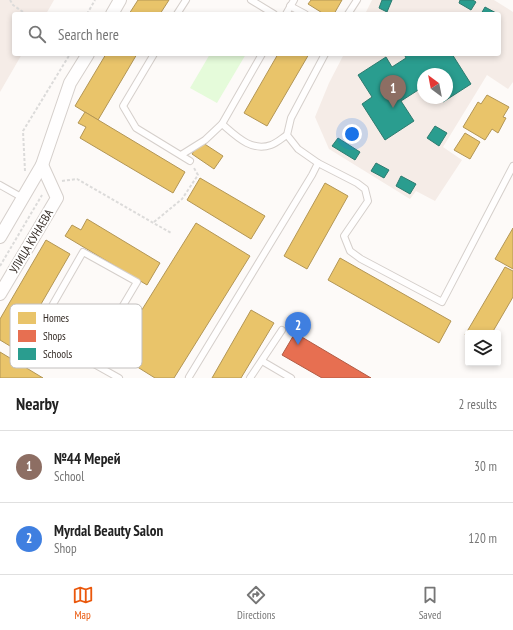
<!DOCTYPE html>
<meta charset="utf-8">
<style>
:root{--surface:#fff;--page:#f6f6f6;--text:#222;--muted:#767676;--line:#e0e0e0;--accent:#ea580c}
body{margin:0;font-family:"PT Sans Narrow",sans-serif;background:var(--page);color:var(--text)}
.controls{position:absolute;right:12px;bottom:12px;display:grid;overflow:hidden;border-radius:4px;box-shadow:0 2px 6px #0003}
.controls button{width:36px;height:36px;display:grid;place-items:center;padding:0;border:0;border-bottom:1px solid var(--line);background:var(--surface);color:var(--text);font:20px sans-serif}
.compass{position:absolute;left:417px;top:68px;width:36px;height:36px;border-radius:50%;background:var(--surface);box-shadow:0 2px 6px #0003;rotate:328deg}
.you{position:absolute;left:352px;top:134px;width:14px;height:14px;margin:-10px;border:3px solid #fff;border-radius:50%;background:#1a73e8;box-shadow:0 0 0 6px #1a73e833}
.badge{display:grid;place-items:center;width:26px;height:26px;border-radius:50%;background:var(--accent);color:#fff;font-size:13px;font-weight:700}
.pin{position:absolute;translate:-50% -33px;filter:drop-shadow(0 1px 2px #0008)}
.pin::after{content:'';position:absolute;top:21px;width:14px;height:12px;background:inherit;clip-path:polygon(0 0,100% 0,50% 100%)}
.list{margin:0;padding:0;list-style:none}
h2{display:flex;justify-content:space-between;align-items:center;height:52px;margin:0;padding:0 16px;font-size:17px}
h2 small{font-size:13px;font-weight:400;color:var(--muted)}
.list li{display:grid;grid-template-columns:26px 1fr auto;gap:12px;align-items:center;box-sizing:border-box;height:72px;padding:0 16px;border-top:1px solid var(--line)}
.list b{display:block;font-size:15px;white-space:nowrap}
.list p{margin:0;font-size:13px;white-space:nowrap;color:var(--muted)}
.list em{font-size:13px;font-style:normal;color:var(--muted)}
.icon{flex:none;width:22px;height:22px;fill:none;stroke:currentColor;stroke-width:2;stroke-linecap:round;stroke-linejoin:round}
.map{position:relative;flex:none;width:513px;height:378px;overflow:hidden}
.search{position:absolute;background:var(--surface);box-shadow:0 2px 6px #0003;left:12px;right:12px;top:12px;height:44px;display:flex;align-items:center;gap:10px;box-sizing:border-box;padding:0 14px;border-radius:4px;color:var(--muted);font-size:15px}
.sheet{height:196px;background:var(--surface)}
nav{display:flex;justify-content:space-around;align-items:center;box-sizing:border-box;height:56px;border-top:1px solid var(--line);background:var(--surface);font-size:11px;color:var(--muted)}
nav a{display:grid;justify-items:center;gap:2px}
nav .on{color:var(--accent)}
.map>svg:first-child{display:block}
.built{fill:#f5ece7;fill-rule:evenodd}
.green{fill:#e5fbda}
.homes{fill:#e9c46a;stroke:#b39655}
.shops{fill:#e76f51;stroke:#b15b44}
.schools{fill:#2a9d8f;stroke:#2d7b6f}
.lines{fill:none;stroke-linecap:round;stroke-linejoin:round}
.lane-casing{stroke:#d5cfcb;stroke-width:8}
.street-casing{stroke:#d5cfcb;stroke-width:14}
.path{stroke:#dcdbda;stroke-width:2;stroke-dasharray:3 2;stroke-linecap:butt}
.lane{stroke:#fffefe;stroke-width:6}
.street{stroke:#fffefe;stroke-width:12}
.labels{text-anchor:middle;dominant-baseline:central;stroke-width:4;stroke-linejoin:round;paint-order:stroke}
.street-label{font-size:12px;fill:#342b25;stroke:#fff}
.key{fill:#fff;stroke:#c2bfbe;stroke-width:1}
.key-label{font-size:11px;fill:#342b25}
</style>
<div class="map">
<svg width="513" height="378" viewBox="0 0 513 378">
<rect width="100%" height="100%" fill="#fdfaf8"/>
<g class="built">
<path d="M 0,0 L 54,0 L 46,14 L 14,14 L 14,54 L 22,54 L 0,92 Z"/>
<path d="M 372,0 L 494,0 L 513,12 L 513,82 L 508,89 L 487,75 L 443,147 L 462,160 L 435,201 L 416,191 L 410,199 L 329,149 L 315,117 L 329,83 L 344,54 L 499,54 L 499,14 L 365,14 ZM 423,74 L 447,74 L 447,98 L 423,98 Z"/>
</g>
<path class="green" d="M 210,54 L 246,54 L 217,103 L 190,88 Z"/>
<g class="homes">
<path d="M 138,0 L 169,0 L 160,14 L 129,14 Z"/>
<path d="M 311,0 L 342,0 L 334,14 L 324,14 L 308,4 Z"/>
<path d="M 106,54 L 137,54 L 98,120 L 75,106 Z"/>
<path d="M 278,54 L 309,54 L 267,126 L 244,113 Z"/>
<path d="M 487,95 L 509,107 L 503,117 L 506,118 L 498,133 L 492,129 L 485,140 L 463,127 L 478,102 L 481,104 Z"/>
<path d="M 85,112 L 185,172 L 173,193 L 80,138 L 86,127 L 78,123 Z"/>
<path d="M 465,133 L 480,142 L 470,159 L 454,150 Z"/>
<path d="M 200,141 L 223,156 L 214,169 L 192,154 Z"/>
<path d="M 200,178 L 265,216 L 251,239 L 187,200 Z"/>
<path d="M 325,183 L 348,196 L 307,269 L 284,256 Z"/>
<path d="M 87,219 L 160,263 L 147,285 L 65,236 L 72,225 L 81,230 Z"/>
<path d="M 196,223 L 250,256 L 174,378 L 155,378 L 115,353 Z"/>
<path d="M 513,228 L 513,269 L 495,259 Z"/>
<path d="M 46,240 L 70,254 L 15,349 L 0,340 L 0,319 Z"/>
<path d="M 340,258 L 451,321 L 439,343 L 328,280 Z"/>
<path d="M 505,267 L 513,271 L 513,297 L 492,333 L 468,333 L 468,337 L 465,335 Z"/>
<path d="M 251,310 L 274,323 L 241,378 L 212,378 Z"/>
<path d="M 0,352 L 43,378 L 0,378 Z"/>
</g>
<path class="shops" d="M 295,333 L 371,378 L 322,378 L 282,355 Z"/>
<g class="schools">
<path d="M 382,0 L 392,0 L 387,12 L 379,8 Z"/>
<path d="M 460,0 L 473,0 L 476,2 L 471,10 L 459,3 Z"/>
<path d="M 485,7 L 498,14 L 481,14 Z"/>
<path d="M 404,54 L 439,54 L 441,56 L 443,54 L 452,54 L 471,84 L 443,102 L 441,98 L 447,98 L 447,74 L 423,74 L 423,87 L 401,101 L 414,121 L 385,140 L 362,104 L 372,97 L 358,75 L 386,57 L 392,67 L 406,58 Z"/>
<path d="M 435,126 L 447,133 L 439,146 L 427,138 Z"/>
<path d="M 338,138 L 360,152 L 355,160 L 332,146 Z"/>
<path d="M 376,163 L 389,170 L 384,178 L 371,171 Z"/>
<path d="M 401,176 L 416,184 L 410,194 L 396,186 Z"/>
</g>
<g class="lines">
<g class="lane-casing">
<g id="lane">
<path d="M 251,0 L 274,14"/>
<path d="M 290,6 L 305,14"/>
<path d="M 177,14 L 186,0"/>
<path d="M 286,14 L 294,0"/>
<path d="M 348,14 L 357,0"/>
<path d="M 154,54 L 123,106 L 136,128 L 190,161"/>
<path d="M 222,124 C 236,136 251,152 271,145 C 277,143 282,138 287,135"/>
<path d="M 181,155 L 205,140 L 222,124 L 262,54"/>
<path d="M 318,163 L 357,183 L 365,189 L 368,201 L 344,236 L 350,251 L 361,259 L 442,302 L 513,166"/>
<path d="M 0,185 L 23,198"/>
<path d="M 90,361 L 137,282 L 83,252 L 37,332 L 119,378"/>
<path d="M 262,361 L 291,378"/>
<path d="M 189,377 L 312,175 L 318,163 L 298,149 L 287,135 L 291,118 L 325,54"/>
<path d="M 250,378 L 282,330"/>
</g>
</g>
<g class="street-casing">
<g id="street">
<path d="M 112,14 L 120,0"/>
<path d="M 0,237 L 42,165 L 70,83 L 88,54"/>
<path d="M 0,294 L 57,198 L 42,165"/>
</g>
</g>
<g class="path">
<path d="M 10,0 L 13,5 L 26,14"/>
<path d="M 87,14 L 95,0"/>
<path d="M 25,171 L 23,131 L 70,54"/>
<path d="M 62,181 L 77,179 L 171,233"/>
<path d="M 154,222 L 182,199 L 198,175 L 194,168"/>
<path d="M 0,266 L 42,195"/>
</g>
<use href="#lane" class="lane"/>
<use href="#street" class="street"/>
</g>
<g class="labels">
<g class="street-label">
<text transform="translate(31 241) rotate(-59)">УЛИЦА КУНАЕВА</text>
</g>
</g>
<rect x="10" y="304" width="132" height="64" rx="6" class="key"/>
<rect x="18" y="312" width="18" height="12" fill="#e9c46a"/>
<rect x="18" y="330" width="18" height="12" fill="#e76f51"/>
<rect x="18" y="348" width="18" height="12" fill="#2a9d8f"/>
<g class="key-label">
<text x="43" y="322">Homes</text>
<text x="43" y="340">Shops</text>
<text x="43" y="358">Schools</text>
</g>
</svg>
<div class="controls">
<button><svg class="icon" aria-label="layers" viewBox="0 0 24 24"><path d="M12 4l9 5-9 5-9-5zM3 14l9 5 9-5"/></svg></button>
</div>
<svg class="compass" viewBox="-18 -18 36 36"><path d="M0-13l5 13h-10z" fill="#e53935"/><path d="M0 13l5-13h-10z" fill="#767676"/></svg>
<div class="you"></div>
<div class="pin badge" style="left:393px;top:108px;background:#8d6e63">1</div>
<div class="pin badge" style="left:298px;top:345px;background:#3f7fe0">2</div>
<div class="search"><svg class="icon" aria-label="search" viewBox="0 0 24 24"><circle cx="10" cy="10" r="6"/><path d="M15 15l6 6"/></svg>Search here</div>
</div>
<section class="sheet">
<h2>Nearby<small>2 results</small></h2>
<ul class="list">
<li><span class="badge" style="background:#8d6e63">1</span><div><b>№44 Мерей</b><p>School</p></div><em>30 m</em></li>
<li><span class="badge" style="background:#3f7fe0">2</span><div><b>Myrdal Beauty Salon</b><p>Shop</p></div><em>120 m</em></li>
</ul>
</section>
<nav>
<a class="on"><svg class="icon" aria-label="map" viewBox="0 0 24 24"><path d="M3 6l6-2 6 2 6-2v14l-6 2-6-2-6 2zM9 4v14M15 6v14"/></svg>Map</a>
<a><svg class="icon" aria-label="directions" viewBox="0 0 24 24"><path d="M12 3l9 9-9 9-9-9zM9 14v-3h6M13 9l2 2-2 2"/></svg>Directions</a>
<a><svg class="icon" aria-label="saved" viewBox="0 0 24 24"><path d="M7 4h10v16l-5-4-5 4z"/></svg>Saved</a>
</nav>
